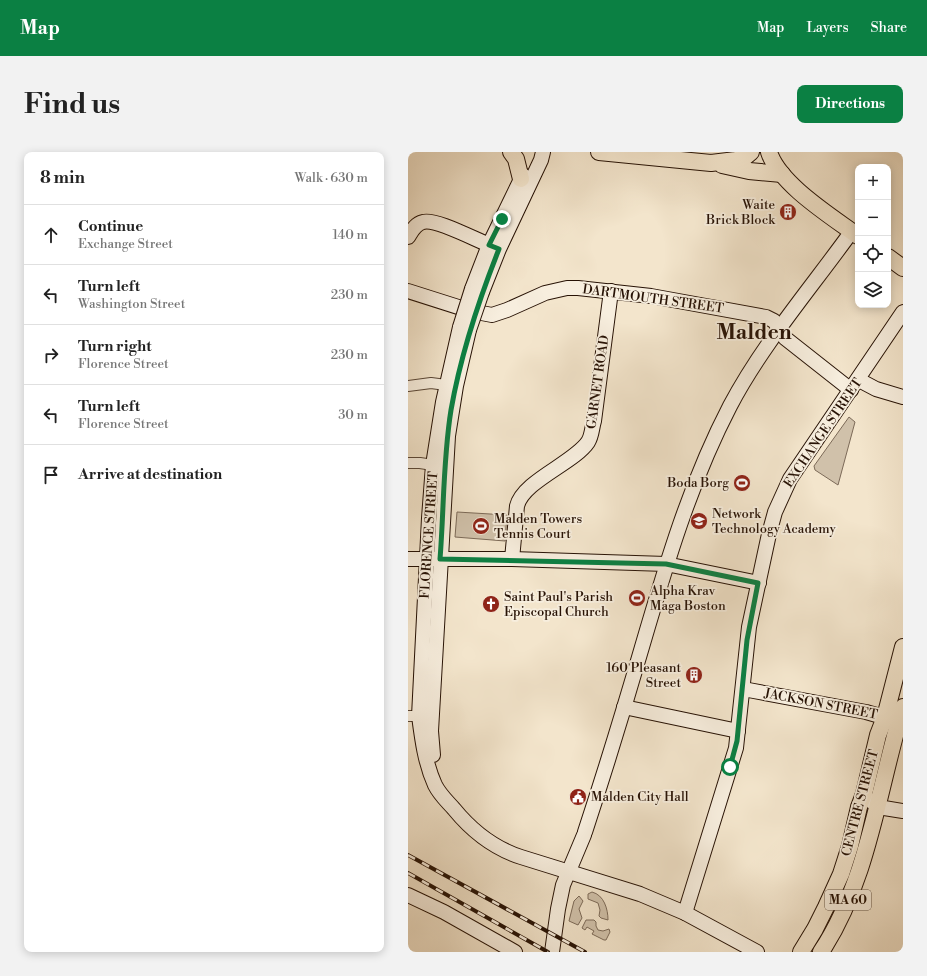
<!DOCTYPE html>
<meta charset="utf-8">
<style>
:root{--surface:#fff;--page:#f2f2f2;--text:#222;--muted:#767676;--line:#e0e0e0;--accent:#0b8043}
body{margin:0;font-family:"Libre Bodoni",serif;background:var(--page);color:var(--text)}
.controls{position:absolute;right:12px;top:12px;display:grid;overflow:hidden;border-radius:8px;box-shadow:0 2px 10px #0003}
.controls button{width:36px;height:36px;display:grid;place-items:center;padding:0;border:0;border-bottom:1px solid var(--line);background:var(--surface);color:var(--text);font:20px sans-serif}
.stop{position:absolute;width:12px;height:12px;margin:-9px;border:3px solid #0b8043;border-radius:50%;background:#fff}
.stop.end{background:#0b8043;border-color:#fff;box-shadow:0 1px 4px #0008}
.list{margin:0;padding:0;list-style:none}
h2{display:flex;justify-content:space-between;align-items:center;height:52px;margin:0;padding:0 16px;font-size:17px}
h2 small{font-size:13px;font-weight:400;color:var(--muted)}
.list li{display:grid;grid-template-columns:26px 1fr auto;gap:12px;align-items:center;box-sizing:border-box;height:60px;padding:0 16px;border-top:1px solid var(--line)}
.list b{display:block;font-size:15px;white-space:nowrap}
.list p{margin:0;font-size:13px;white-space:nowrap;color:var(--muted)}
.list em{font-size:13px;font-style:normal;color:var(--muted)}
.icon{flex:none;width:22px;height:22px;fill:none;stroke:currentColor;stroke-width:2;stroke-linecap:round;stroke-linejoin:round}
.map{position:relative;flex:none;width:495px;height:800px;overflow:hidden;border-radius:8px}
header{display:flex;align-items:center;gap:24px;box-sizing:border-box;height:56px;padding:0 20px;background:var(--accent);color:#fff}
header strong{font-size:19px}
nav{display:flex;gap:22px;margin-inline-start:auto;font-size:14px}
.intro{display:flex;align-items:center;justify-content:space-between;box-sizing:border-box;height:96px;padding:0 24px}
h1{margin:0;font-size:28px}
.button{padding:10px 18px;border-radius:8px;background:var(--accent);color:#fff;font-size:14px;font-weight:700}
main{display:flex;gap:24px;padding:0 24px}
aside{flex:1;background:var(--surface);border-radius:8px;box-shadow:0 2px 10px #0003}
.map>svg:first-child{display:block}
.green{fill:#d0c1aa;stroke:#7c6a58}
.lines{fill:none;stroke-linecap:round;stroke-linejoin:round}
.street-casing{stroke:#5a4737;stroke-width:12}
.secondary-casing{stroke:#271205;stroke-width:16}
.primary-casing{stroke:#271205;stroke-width:18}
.street{stroke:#f7eede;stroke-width:10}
.secondary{stroke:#f7eede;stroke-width:14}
.primary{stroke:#f3e5cc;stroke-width:16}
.rail-casing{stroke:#271205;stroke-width:4}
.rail{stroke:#f7eede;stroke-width:2.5;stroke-dasharray:8;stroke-linecap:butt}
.secondary-bridge-casing{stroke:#271205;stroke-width:16;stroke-linecap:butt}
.secondary-bridge{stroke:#f7eede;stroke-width:14}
.route{stroke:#0b8043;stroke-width:5}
.labels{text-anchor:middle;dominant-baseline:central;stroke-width:3.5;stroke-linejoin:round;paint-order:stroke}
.shield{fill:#f7eede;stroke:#655446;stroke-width:1}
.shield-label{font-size:12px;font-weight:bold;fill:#271205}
.poi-label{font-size:13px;fill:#271205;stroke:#f7eede;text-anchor:start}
.street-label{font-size:13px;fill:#271205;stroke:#f7eede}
.town-label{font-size:21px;font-weight:bold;fill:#271205;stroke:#f7eede}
</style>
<header>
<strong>Map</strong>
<nav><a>Map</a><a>Layers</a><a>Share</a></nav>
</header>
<div class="intro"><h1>Find us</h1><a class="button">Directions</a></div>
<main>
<aside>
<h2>8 min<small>Walk · 630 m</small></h2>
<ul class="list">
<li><svg class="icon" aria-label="ahead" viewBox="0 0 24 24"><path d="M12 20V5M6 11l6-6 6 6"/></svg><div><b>Continue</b><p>Exchange Street</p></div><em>140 m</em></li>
<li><svg class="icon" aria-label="left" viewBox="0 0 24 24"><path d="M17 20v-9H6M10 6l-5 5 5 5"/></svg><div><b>Turn left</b><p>Washington Street</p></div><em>230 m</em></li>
<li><svg class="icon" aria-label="right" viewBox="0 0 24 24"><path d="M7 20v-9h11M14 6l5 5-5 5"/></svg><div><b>Turn right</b><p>Florence Street</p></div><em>230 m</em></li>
<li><svg class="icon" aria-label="left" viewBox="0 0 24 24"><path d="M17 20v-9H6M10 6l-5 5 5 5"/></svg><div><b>Turn left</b><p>Florence Street</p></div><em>30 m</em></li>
<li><svg class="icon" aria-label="arrive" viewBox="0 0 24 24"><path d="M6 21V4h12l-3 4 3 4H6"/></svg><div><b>Arrive at destination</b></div></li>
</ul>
</aside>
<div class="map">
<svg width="495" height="800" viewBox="0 0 495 800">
<rect width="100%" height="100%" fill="#f3e5cc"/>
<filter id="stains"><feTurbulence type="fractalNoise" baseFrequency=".005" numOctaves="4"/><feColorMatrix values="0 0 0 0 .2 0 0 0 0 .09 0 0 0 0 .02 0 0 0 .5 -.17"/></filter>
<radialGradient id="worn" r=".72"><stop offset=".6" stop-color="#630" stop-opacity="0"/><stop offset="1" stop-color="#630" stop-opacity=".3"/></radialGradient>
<g class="green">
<path d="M 441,265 L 447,270 L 430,333 L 407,318 L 406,314 Z"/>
<path d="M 49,360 L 99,363 L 97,389 L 47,385 Z"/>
<path d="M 184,740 C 196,743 200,757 200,768 L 193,766 L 191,764 L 192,758 L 190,751 L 180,747 L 180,742 Z"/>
<path d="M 171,744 L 175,749 L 171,757 L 174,766 L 170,773 L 161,769 L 166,749 Z"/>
<path d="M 178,768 L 186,768 L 188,770 L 188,774 L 190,778 L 195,779 L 201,777 L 202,780 L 198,788 L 196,788 L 184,782 L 186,779 L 179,775 L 177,778 L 174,776 Z"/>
</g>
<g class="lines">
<g class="street-casing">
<g id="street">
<path d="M 0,234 L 23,231 L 38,233"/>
<path d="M 0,311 L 12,311 L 31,314"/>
<path d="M 0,564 L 11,564"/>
</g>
</g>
<g class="secondary-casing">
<g id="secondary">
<path d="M 0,85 C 4,79 7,72 15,70 C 29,66 73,91 89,96"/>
<path d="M 64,137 L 81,93 L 115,23"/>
<path d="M 0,139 L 63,159 L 84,163 L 99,158 L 137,141 L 159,136 L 170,136 L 243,144 L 358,165 L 366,169 L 377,186 L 443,238"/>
<path d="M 74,140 L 91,97 L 133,8 L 135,0"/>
<path d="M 52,175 L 35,250 L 25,313 L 21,366 L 11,564 C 14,587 17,611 27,633 C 32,643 39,649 46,657 C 64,679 85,696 113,705 L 232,742 L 277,761 L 349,800"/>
<path d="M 451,228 L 468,237 L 495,245"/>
<path d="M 0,407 L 104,407 L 258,412 L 351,431"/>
<path d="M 104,407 L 109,354 C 115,329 166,311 180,290 C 184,284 184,275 186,269 L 203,139"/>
<path d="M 335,537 L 458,560 L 486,568"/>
<path d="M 216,555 L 330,579"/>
<path d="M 25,603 L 23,579 L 40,284 L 48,234 L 61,178"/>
<path d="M 462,648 L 470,655 L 495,659"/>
<path d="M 177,680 C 197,619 216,557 234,495 C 258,413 282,331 322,254 C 354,193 403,136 444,79"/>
<path d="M 0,743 L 36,760 L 107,800"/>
<path d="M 277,761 L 328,596 L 341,475 L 361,382 L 367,360 L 382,327 L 495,160"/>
<path d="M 144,800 L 150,757 L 155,733 L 176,683"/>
</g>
</g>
<g class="primary-casing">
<g id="primary">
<path d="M 103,0 L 108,7 L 113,27"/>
<path d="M 191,0 L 303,11 L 328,8 L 337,5 L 343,0"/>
<path d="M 361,0 C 371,32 423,64 450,84"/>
<path d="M 314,13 L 341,19 L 374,22"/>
<path d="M 480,105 L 495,116"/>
<path d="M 393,800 L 407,777 L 418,755 L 433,722 L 442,694 L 451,655 L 456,642 L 470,583 L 477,565 L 495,495"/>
<path d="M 413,800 C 461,727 470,637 495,555"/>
</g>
</g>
<use href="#street" class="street"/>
<use href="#secondary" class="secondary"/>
<use href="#primary" class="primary"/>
<g class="rail-casing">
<g id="rail">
<path d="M 0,703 L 177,800"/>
<path d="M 0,721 L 140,800"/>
</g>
</g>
<use href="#rail" class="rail"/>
<g class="secondary-bridge-casing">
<g id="secondary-bridge">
<path d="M 52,175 L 64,137"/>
<path d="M 61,178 L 74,140"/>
</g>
</g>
<use href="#secondary-bridge" class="secondary-bridge"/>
</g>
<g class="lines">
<path class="route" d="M 94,67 L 81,93 L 91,97 C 70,150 53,201 43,258 C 35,307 36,357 32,407 L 258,412 L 350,431 L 339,488 L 329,589 L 322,615"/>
</g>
<defs>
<g id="building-disc" transform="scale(0.9)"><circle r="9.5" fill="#8f2418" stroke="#f7eede"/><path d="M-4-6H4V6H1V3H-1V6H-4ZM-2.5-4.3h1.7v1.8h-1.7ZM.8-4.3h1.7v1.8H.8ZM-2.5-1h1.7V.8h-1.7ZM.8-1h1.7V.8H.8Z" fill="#fff"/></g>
<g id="stadium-disc" transform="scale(0.9)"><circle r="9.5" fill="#8f2418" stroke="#f7eede"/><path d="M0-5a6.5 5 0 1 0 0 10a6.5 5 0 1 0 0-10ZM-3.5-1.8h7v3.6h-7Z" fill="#fff"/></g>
<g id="school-disc" transform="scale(0.9)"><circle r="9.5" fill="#8f2418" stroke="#f7eede"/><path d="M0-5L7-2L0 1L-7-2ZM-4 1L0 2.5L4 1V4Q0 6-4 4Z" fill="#fff"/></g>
<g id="church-disc" transform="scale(0.9)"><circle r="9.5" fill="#8f2418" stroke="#f7eede"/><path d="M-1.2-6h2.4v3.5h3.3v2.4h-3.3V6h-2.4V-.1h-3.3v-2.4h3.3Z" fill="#fff"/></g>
<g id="civic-disc" transform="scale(0.9)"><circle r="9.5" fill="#8f2418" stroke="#f7eede"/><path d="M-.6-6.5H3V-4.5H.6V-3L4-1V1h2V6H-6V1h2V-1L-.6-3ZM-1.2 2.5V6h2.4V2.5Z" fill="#fff"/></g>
</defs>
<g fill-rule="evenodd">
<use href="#building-disc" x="380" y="60"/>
<use href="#stadium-disc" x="334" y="331"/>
<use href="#school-disc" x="291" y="369"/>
<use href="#stadium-disc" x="73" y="374"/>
<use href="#stadium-disc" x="229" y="446"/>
<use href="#church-disc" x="83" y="452"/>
<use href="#building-disc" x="286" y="523"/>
<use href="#civic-disc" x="170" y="645"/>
</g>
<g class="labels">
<rect class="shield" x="417" y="738" width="46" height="20" rx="3"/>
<g class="shield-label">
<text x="440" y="748">MA 60</text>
</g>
<g class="poi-label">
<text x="367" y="53" text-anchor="end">Waite<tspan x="367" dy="15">Brick Block</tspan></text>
<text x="321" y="331" text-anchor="end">Boda Borg</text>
<text x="304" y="362">Network<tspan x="304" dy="15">Technology Academy</tspan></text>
<text x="86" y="367">Malden Towers<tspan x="86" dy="15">Tennis Court</tspan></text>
<text x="242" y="439">Alpha Krav<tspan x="242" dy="15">Maga Boston</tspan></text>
<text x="96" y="445">Saint Paul's Parish<tspan x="96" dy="15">Episcopal Church</tspan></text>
<text x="273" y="516" text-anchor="end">160 Pleasant<tspan x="273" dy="15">Street</tspan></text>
<text x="183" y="645">Malden City Hall</text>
</g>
<g class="street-label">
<text transform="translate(245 147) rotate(8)">DARTMOUTH STREET</text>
<text transform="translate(190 230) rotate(-82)">GARNET ROAD</text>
<text transform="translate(415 281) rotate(-56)">EXCHANGE STREET</text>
<text transform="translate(21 383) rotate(-86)">FLORENCE STREET</text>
<text transform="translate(413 552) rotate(11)">JACKSON STREET</text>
<text transform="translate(452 651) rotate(-75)">CENTRE STREET</text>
</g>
<g class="town-label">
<text x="346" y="181">Malden</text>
</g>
</g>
<rect width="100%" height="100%" filter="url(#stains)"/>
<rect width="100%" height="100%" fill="url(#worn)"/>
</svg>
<div class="controls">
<button>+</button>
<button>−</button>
<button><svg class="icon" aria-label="locate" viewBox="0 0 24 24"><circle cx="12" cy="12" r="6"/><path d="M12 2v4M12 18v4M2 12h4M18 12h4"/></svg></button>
<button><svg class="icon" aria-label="layers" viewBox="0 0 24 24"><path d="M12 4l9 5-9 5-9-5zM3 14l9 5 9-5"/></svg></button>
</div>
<div class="stop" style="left:322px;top:615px"></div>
<div class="stop end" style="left:94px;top:67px"></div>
</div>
</main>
